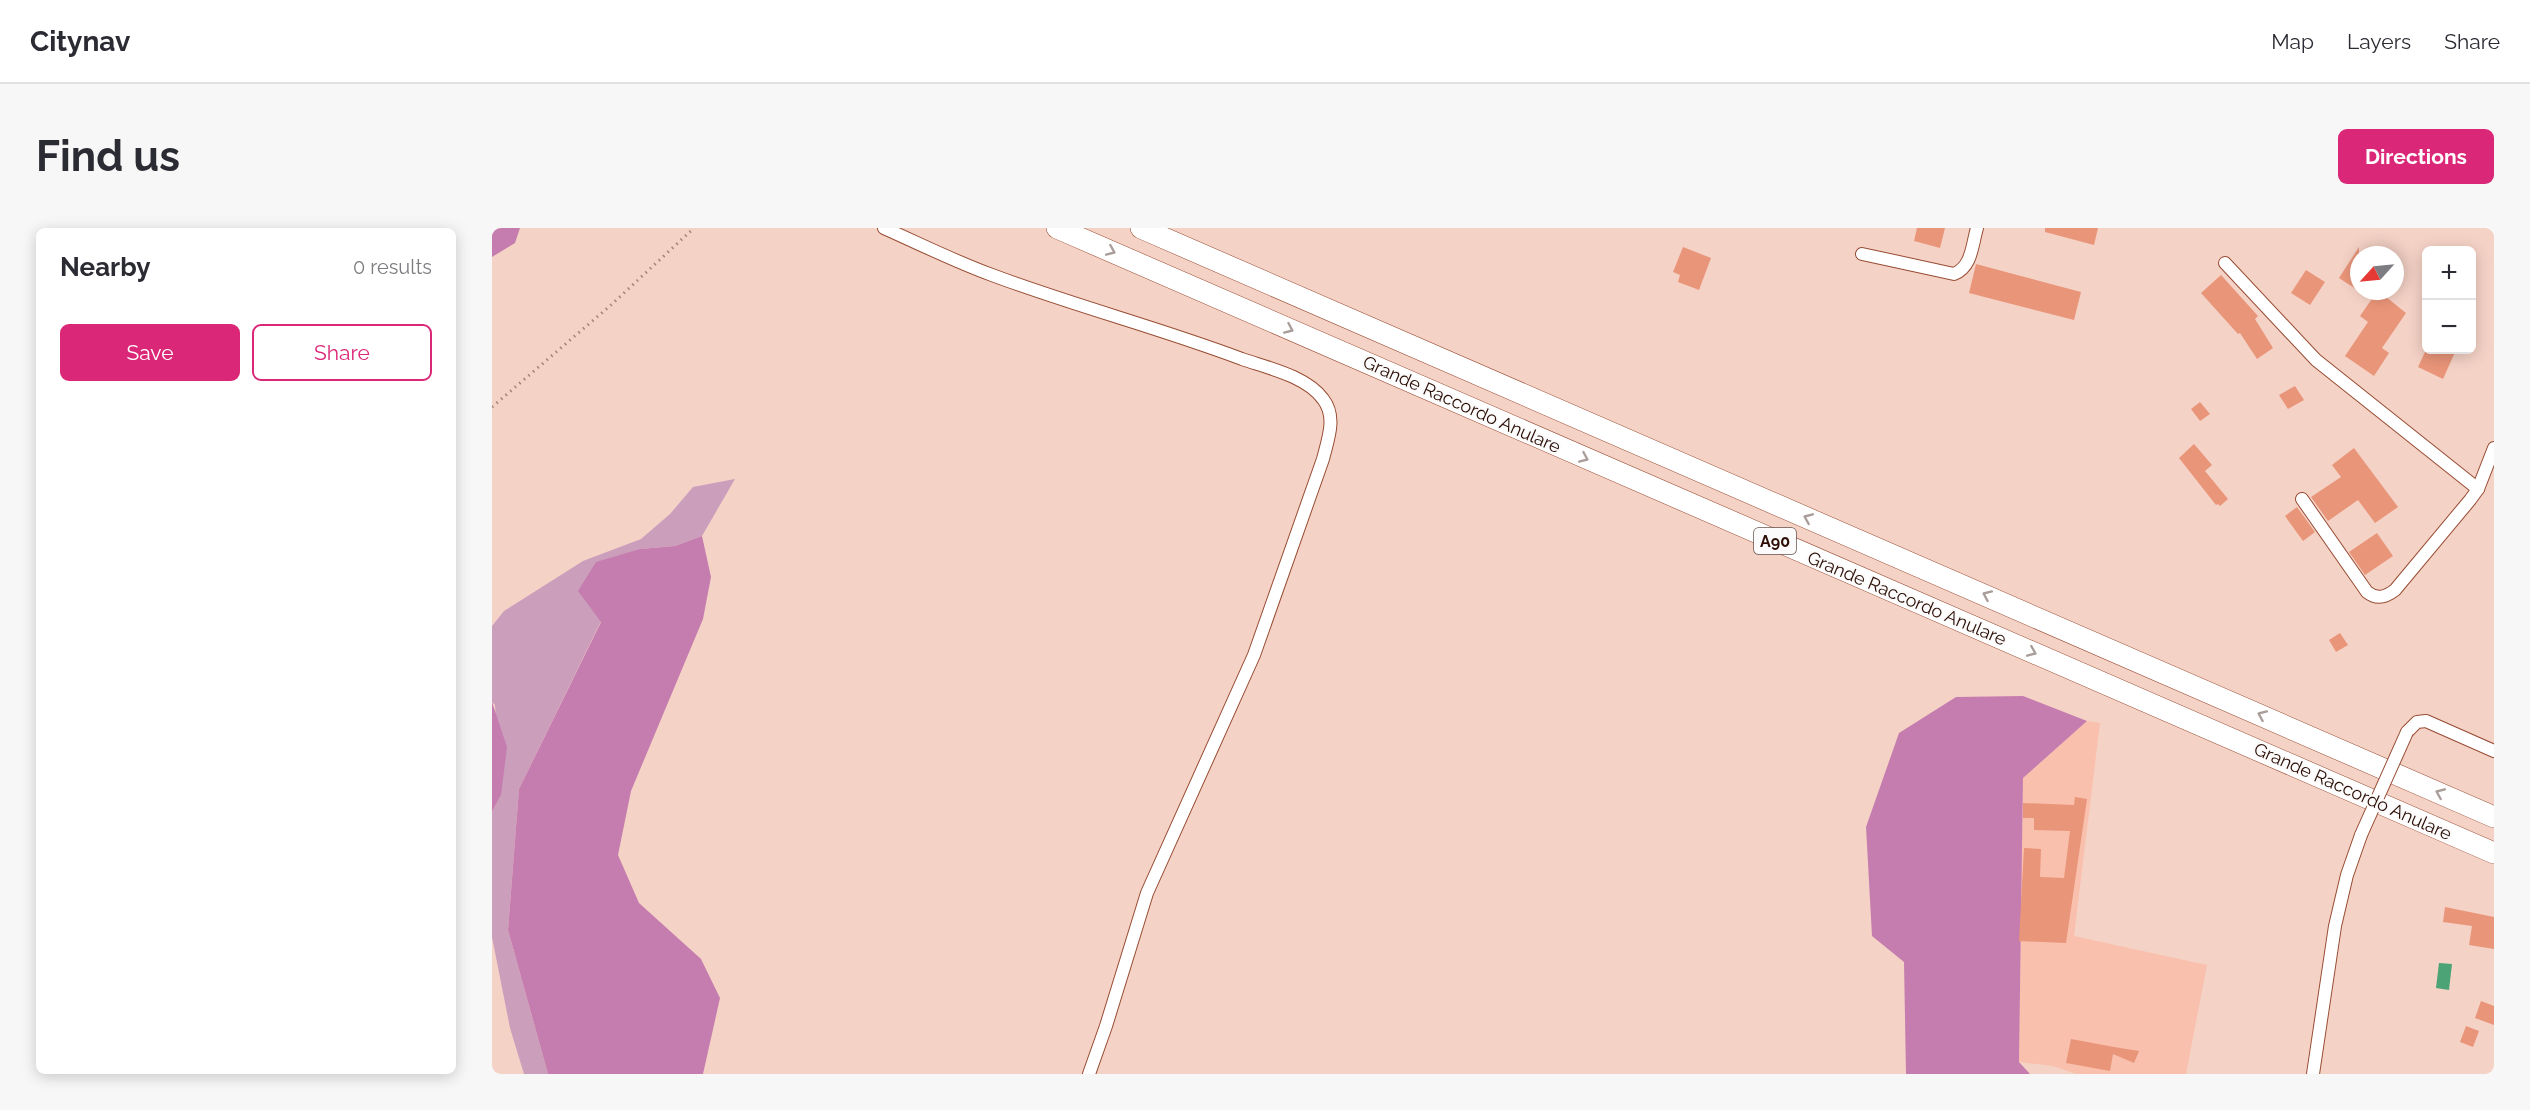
<!DOCTYPE html>
<meta charset="utf-8">
<style>
:root{--surface:#fff;--page:#f7f7f7;--text:#2b2b33;--muted:#7c7c81;--line:#e1e1e2;--accent:#db2777}
body{margin:0;font-family:Raleway,sans-serif;background:var(--page);color:var(--text)}
.controls{position:absolute;right:18px;top:18px;display:grid;overflow:hidden;border-radius:9px;box-shadow:0 3px 15px #0003}
.controls button{width:54px;height:54px;display:grid;place-items:center;padding:0;border:0;border-bottom:2px solid var(--line);background:var(--surface);color:var(--text);font:30px sans-serif}
.compass{position:absolute;left:1858px;top:18px;width:54px;height:54px;border-radius:50%;background:var(--surface);box-shadow:0 3px 15px #0003;rotate:243deg}
.list{margin:0;padding:0;list-style:none}
h2{display:flex;justify-content:space-between;align-items:center;height:78px;margin:0;padding:0 24px;font-size:26px}
h2 small{font-size:20px;font-weight:400;color:var(--muted)}
.actions{display:flex;gap:12px;padding:18px 24px}
.actions a{flex:1;padding:14px 0;border:2px solid var(--accent);border-radius:9px;text-align:center;font-size:21px;color:var(--accent)}
.actions .main{background:var(--accent);color:#fff}
.map{position:relative;flex:none;width:2002px;height:846px;overflow:hidden;border-radius:9px}
header{display:flex;align-items:center;gap:36px;box-sizing:border-box;height:84px;padding:0 30px;background:var(--surface);border-bottom:2px solid var(--line)}
header strong{font-size:28px}
nav{display:flex;gap:33px;margin-inline-start:auto;font-size:21px}
.intro{display:flex;align-items:center;justify-content:space-between;box-sizing:border-box;height:144px;padding:0 36px}
h1{margin:0;font-size:42px}
.button{padding:15px 27px;border-radius:9px;background:var(--accent);color:#fff;font-size:21px;font-weight:700}
main{display:flex;gap:36px;padding:0 36px}
aside{flex:1;background:var(--surface);border-radius:9px;box-shadow:0 3px 15px #0003}
.map>svg:first-child{display:block}
.built{fill:#f9c0ad}
.green{fill:#cb9ebc}
.forest{fill:#c57daf}
.water{fill:#4ba376}
.building{fill:#e99579}
.lines{fill:none;stroke-linecap:round;stroke-linejoin:round}
.minor-casing{stroke:#974c33;stroke-width:14}
.motorway-casing{stroke:#974c33;stroke-width:22}
.path{stroke:#a58479;stroke-width:3;stroke-dasharray:1.5 4.5;stroke-linecap:butt}
.minor{stroke:#fff;stroke-width:12}
.motorway{stroke:#fff;stroke-width:21}
.minor-bridge-casing{stroke:#974c33;stroke-width:14;stroke-linecap:butt}
.minor-bridge{stroke:#fff;stroke-width:12}
.oneway{stroke:#aa9e9b}
.labels{text-anchor:middle;dominant-baseline:central;stroke-width:4.5;stroke-linejoin:round;paint-order:stroke}
.shield{fill:#fbfbfb;stroke:#69544e;stroke-width:1.5}
.shield-label{font-size:16px;font-weight:bold;fill:#2b0d04}
.street-label{font-size:18px;fill:#2b0d04;stroke:#fbfbfb}
</style>
<header>
<strong>Citynav</strong>
<nav><a>Map</a><a>Layers</a><a>Share</a></nav>
</header>
<div class="intro"><h1>Find us</h1><a class="button">Directions</a></div>
<main>
<aside>
<h2>Nearby<small>0 results</small></h2>
<ul class="list">
</ul>
<div class="actions"><a class="main">Save</a><a>Share</a></div>
</aside>
<div class="map">
<svg width="2002" height="846" viewBox="0 0 2002 846">
<rect width="100%" height="100%" fill="#f5d2c6"/>
<path class="built" d="M 1595,493 L 1608,495 L 1582,708 L 1715,737 L 1694,846 L 1584,846 L 1561,838 L 1527,834 L 1531,550 Z"/>
<path class="green" d="M 243,251 L 210,308 L 183,318 L 148,321 L 109,393 L 27,561 L 16,702 L 56,846 L 32,846 L 18,800 L 0,709 L 0,584 L 9,567 L 3,477 L 0,474 L 0,398 L 12,383 L 91,333 L 149,311 L 178,286 L 201,259 Z"/>
<g class="forest">
<path d="M 0,0 L 28,0 L 23,15 L 0,29 Z"/>
<path d="M 210,308 L 219,349 L 211,391 L 139,563 L 126,627 L 147,675 L 209,731 L 228,770 L 211,846 L 56,846 L 16,702 L 27,561 L 109,394 L 86,363 L 104,334 L 148,321 L 183,318 Z"/>
<path d="M 1531,468 L 1595,493 L 1531,550 L 1527,834 L 1538,846 L 1414,846 L 1412,734 L 1380,708 L 1374,599 L 1407,505 L 1464,469 Z"/>
<path d="M 0,474 L 15,519 L 9,567 L 0,584 Z"/>
</g>
<path class="water" d="M 1947,735 L 1960,736 L 1957,762 L 1944,760 Z"/>
<g class="building">
<path d="M 1425,0 L 1453,0 L 1448,20 L 1422,13 Z"/>
<path d="M 1553,0 L 1606,0 L 1602,17 L 1553,4 Z"/>
<path d="M 1191,19 L 1219,30 L 1207,62 L 1186,54 L 1188,47 L 1181,44 Z"/>
<path d="M 1867,19 L 1867,63 L 1847,50 Z"/>
<path d="M 1484,36 L 1589,64 L 1582,92 L 1477,65 Z"/>
<path d="M 1814,42 L 1833,54 L 1818,77 L 1799,65 Z"/>
<path d="M 1729,47 L 1766,88 L 1763,91 L 1781,120 L 1765,131 L 1748,105 L 1746,106 L 1709,65 Z"/>
<path d="M 1884,65 L 1889,65 L 1914,85 L 1890,120 L 1897,125 L 1882,148 L 1853,128 L 1876,94 L 1868,88 Z"/>
<path d="M 1934,122 L 1964,122 L 1951,151 L 1926,139 Z"/>
<path d="M 1803,158 L 1812,172 L 1796,181 L 1787,167 Z"/>
<path d="M 1708,174 L 1718,186 L 1708,193 L 1699,181 Z"/>
<path d="M 1702,216 L 1720,237 L 1713,243 L 1736,271 L 1728,278 L 1726,276 L 1724,277 L 1687,230 Z"/>
<path d="M 1862,220 L 1906,279 L 1883,295 L 1866,272 L 1836,293 L 1819,269 L 1849,249 L 1840,237 Z"/>
<path d="M 1805,279 L 1823,304 L 1811,313 L 1793,288 Z"/>
<path d="M 1885,305 L 1901,328 L 1873,347 L 1857,324 Z"/>
<path d="M 1848,405 L 1856,417 L 1844,424 L 1837,412 Z"/>
<path d="M 1583,569 L 1595,571 L 1574,715 L 1527,713 L 1532,620 L 1549,621 L 1548,649 L 1572,650 L 1578,603 L 1542,602 L 1542,590 L 1531,590 L 1531,575 L 1582,577 Z"/>
<path d="M 1953,679 L 2002,689 L 2002,721 L 1977,717 L 1980,698 L 1951,694 Z"/>
<path d="M 1989,773 L 2002,778 L 2002,797 L 1983,790 Z"/>
<path d="M 1974,798 L 1987,803 L 1981,819 L 1968,814 Z"/>
<path d="M 1579,811 L 1622,819 L 1647,823 L 1642,835 L 1621,826 L 1618,843 L 1574,835 Z"/>
</g>
<g class="lines">
<g class="minor-casing">
<g id="minor">
<path d="M 392,0 C 428,16 464,34 500,47 C 583,78 668,100 750,131 C 776,140 814,148 831,171 C 845,189 836,211 831,231 L 762,427 L 655,665 L 614,798 L 597,846"/>
<path d="M 1370,26 L 1462,46 C 1480,39 1480,17 1485,0"/>
<path d="M 1733,35 L 1824,132 L 1986,261"/>
<path d="M 1810,271 L 1875,364 C 1885,372 1894,369 1903,362 L 1978,272 L 1986,261 L 2002,220"/>
<path d="M 1915,504 L 1925,494 L 1934,493 L 2002,523"/>
<path d="M 1821,846 L 1843,698 L 1855,647 L 1869,607"/>
</g>
</g>
<g class="motorway-casing">
<g id="motorway">
<path d="M 565,0 L 2002,625"/>
<path d="M 649,0 L 2002,589"/>
</g>
</g>
<path class="path" d="M 0,179 L 119,77 L 202,0"/>
<use href="#minor" class="minor"/>
<use href="#motorway" class="motorway"/>
<g class="minor-bridge-casing">
<path id="minor-bridge" d="M 1869,607 L 1915,504"/>
</g>
<use href="#minor-bridge" class="minor-bridge"/>
</g>
<defs><path id="oneway-chevron" d="M-2-3.5L2.5 0L-2 3.5" fill="none" stroke-width="1.6" stroke-linecap="round" stroke-linejoin="round" transform="scale(1.5)"/></defs>
<g class="oneway">
<use href="#oneway-chevron" transform="translate(619 23) rotate(23)"/>
<use href="#oneway-chevron" transform="translate(797 101) rotate(24)"/>
<use href="#oneway-chevron" transform="translate(1092 230) rotate(24)"/>
<use href="#oneway-chevron" transform="translate(1316 290) rotate(-157)"/>
<use href="#oneway-chevron" transform="translate(1495 367) rotate(-156)"/>
<use href="#oneway-chevron" transform="translate(1540 424) rotate(23)"/>
<use href="#oneway-chevron" transform="translate(1770 487) rotate(-156)"/>
<use href="#oneway-chevron" transform="translate(1948 565) rotate(-157)"/>
</g>
<g class="labels">
<rect class="shield" x="1262" y="300" width="42" height="26" rx="4.5"/>
<g class="shield-label">
<text x="1283" y="313">A90</text>
</g>
<g class="street-label">
<text transform="translate(970 176) rotate(24)">Grande Raccordo Anulare</text>
<text transform="translate(1415 370) rotate(23)">Grande Raccordo Anulare</text>
<text transform="translate(1861 563) rotate(24)">Grande Raccordo Anulare</text>
</g>
</g>
</svg>
<div class="controls">
<button>+</button>
<button>−</button>
</div>
<svg class="compass" viewBox="-18 -18 36 36"><path d="M0-13l5 13h-10z" fill="#e53935"/><path d="M0 13l5-13h-10z" fill="#7c7c81"/></svg>
</div>
</main>
